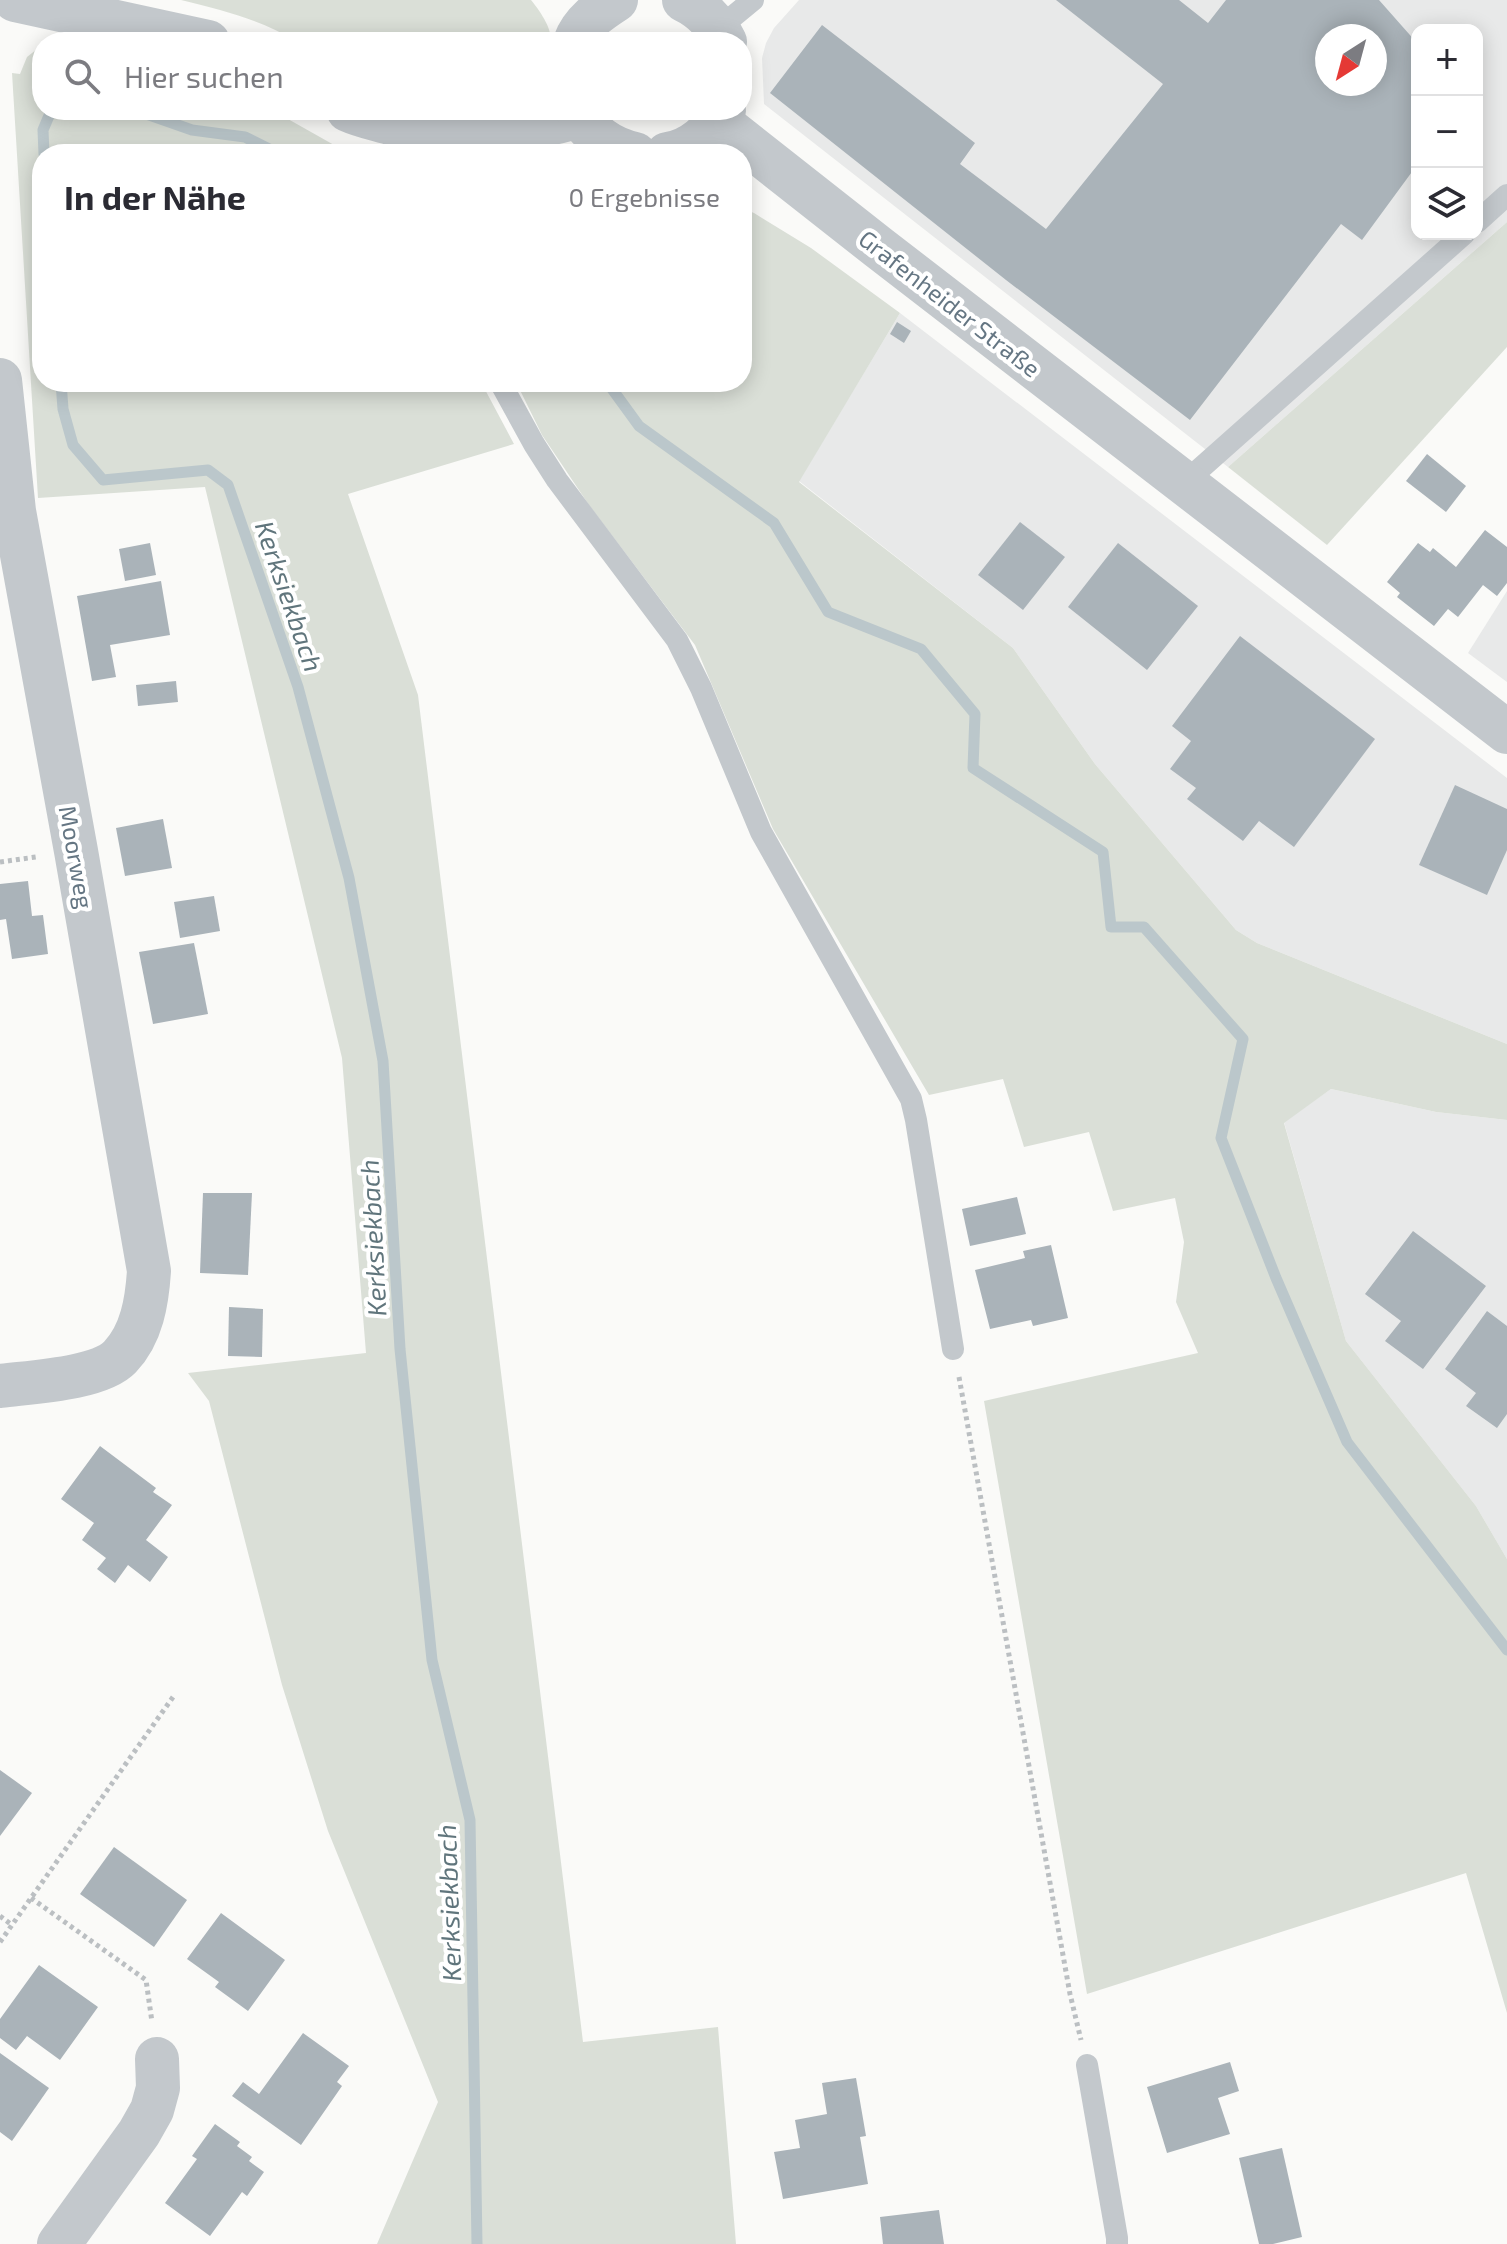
<!DOCTYPE html>
<html lang="de">
<meta charset="utf-8">
<style>
:root{--surface:#fff;--page:#f2f2f3;--text:#2b2b33;--muted:#7c7c81;--line:#e1e1e2}
body{margin:0;font-family:"Exo 2",sans-serif;background:var(--page);color:var(--text)}
.controls{position:absolute;right:24px;top:24px;display:grid;overflow:hidden;border-radius:16px;box-shadow:0 4px 20px #0003}
.controls button{width:72px;height:72px;display:grid;place-items:center;padding:0;border:0;border-bottom:2px solid var(--line);background:var(--surface);color:var(--text);font:40px sans-serif}
.compass{position:absolute;left:1315px;top:24px;width:72px;height:72px;border-radius:50%;background:var(--surface);box-shadow:0 4px 20px #0003;rotate:216deg}
.list{margin:0;padding:0;list-style:none}
h2{display:flex;justify-content:space-between;align-items:center;height:104px;margin:0;padding:0 32px;font-size:34px}
h2 small{font-size:26px;font-weight:400;color:var(--muted)}
.icon{flex:none;width:44px;height:44px;fill:none;stroke:currentColor;stroke-width:2;stroke-linecap:round;stroke-linejoin:round}
.map{position:relative;flex:none;width:1507px;height:2244px;overflow:hidden}
.search{position:absolute;background:var(--surface);box-shadow:0 4px 20px #0003;left:32px;top:32px;width:720px;height:88px;display:flex;align-items:center;gap:20px;box-sizing:border-box;padding:0 28px;border-radius:32px;color:var(--muted);font-size:30px}
.panel{position:absolute;background:var(--surface);box-shadow:0 4px 20px #0003;left:32px;top:144px;width:720px;height:248px;border-radius:32px}
.map>svg:first-child{display:block}
.built{fill:#e8e9e9;fill-rule:evenodd}
.green{fill:#dadfd7}
.lines{fill:none;stroke-linecap:round;stroke-linejoin:round}
.stream{stroke:#bbc7cb;stroke-width:11}
.building{fill:#aab3b9;fill-rule:evenodd}
.path{stroke:#bbbfc2;stroke-width:5;stroke-dasharray:4 4;stroke-linecap:butt}
.lane{stroke:#c3c8cc;stroke-width:22}
.street{stroke:#c3c8cc;stroke-width:44}
.labels{text-anchor:middle;dominant-baseline:central;stroke-width:8;stroke-linejoin:round;paint-order:stroke}
.street-label{font-size:24px;fill:#657683;stroke:#fff}
.water-label{font-size:26px;font-style:italic;fill:#60757c;stroke:#fff}
</style>
<div class="map">
<svg width="1507" height="2244" viewBox="0 0 1507 2244">
<rect width="100%" height="100%" fill="#fafaf8"/>
<g class="built">
<path d="M 799,0 L 1507,0 L 1507,222 L 1228,467 L 764,104 L 762,58 L 766,43 L 774,28 ZM 1417,30 L 1477,30 L 1477,234 L 1417,234 ZM 1327,36 L 1375,36 L 1375,84 L 1327,84 Z"/>
<path d="M 900,313 L 1507,778 L 1507,1044 L 1257,943 L 1236,930 L 1095,764 L 1013,648 L 799,481 Z"/>
<path d="M 1507,591 L 1507,682 L 1468,653 Z"/>
<path d="M 1331,1089 L 1436,1112 L 1507,1120 L 1507,1559 L 1476,1506 L 1346,1341 L 1284,1122 Z"/>
</g>
<g class="green">
<path d="M 181,0 L 531,0 C 540,11 552,28 551,42 L 298,42 C 259,19 225,11 181,0 Z"/>
<path d="M 42,45 L 42,110 L 272,110 L 350,154 L 42,154 L 42,382 L 481,382 L 514,444 L 348,494 L 418,695 L 583,2042 L 718,2027 L 736,2244 L 377,2244 L 438,2102 L 328,1831 L 282,1685 L 209,1401 L 188,1373 L 366,1353 L 342,1058 L 205,487 L 38,498 L 12,73 L 20,74 L 27,57 Z"/>
<path d="M 742,208 L 754,213 L 811,248 L 900,313 L 799,482 L 1013,648 L 1095,764 L 1236,930 L 1257,943 L 1507,1044 L 1507,1120 L 1436,1112 L 1331,1089 L 1284,1123 L 1346,1341 L 1476,1506 L 1507,1559 L 1507,2013 L 1466,1873 L 1087,1994 L 984,1401 L 1198,1353 L 1176,1302 L 1184,1242 L 1175,1198 L 1113,1211 L 1089,1132 L 1024,1147 L 1003,1079 L 929,1095 L 773,829 L 695,645 L 589,505 L 542,435 L 516,382 L 742,382 Z"/>
<path d="M 1507,222 L 1507,347 L 1327,545 L 1228,467 Z"/>
</g>
<g class="lines">
<g class="stream">
<path d="M 135,110 L 192,130 L 245,137 L 279,154"/>
<path d="M 44,154 L 43,130 L 51,111 L 53,110"/>
<path d="M 61,382 L 63,409 L 73,445 L 103,480 L 208,470 L 228,485 L 298,687 L 349,878 L 383,1061 L 400,1349 L 432,1660 L 470,1820 L 477,2244"/>
<path d="M 607,382 L 639,426 L 774,523 L 828,612 L 921,649 L 975,714 L 973,768 L 1103,852 L 1111,927 L 1144,927 L 1243,1039 L 1221,1138 L 1276,1278 L 1347,1442 L 1507,1650"/>
</g>
</g>
<g class="building">
<path d="M 1056,0 L 1179,0 L 1208,23 L 1226,0 L 1379,0 L 1417,43 L 1417,165 L 1362,240 L 1341,224 L 1190,420 L 1006,280 L 770,93 L 822,25 L 975,143 L 960,164 L 1046,229 L 1163,84 ZM 1327,36 L 1375,36 L 1375,84 L 1327,84 Z"/>
<path d="M 897,322 L 911,331 L 904,343 L 890,334 Z"/>
<path d="M 1427,454 L 1466,486 L 1446,512 L 1406,481 Z"/>
<path d="M 1020,522 L 1065,557 L 1023,610 L 978,575 Z"/>
<path d="M 1485,530 L 1507,547 L 1507,583 L 1497,596 L 1483,585 L 1458,617 L 1448,609 L 1434,626 L 1397,597 L 1400,593 L 1387,582 L 1418,543 L 1430,552 L 1433,548 L 1456,567 Z"/>
<path d="M 150,543 L 156,575 L 125,581 L 119,549 Z"/>
<path d="M 1118,543 L 1198,606 L 1147,670 L 1068,607 Z"/>
<path d="M 161,581 L 170,635 L 110,645 L 116,677 L 92,681 L 77,596 Z"/>
<path d="M 1240,636 L 1375,739 L 1294,847 L 1259,821 L 1243,841 L 1187,799 L 1196,788 L 1170,769 L 1191,741 L 1172,726 Z"/>
<path d="M 176,681 L 178,702 L 138,706 L 136,685 Z"/>
<path d="M 1455,785 L 1507,809 L 1507,850 L 1487,895 L 1419,865 Z"/>
<path d="M 163,819 L 172,868 L 125,876 L 116,828 Z"/>
<path d="M 28,881 L 32,916 L 43,915 L 48,954 L 12,959 L 6,919 L 0,920 L 0,884 Z"/>
<path d="M 214,896 L 220,931 L 180,938 L 174,902 Z"/>
<path d="M 194,943 L 208,1014 L 153,1024 L 139,952 Z"/>
<path d="M 203,1193 L 252,1193 L 248,1275 L 200,1273 Z"/>
<path d="M 1017,1197 L 1026,1234 L 970,1246 L 962,1209 Z"/>
<path d="M 1413,1231 L 1486,1286 L 1423,1369 L 1385,1341 L 1401,1321 L 1365,1294 Z"/>
<path d="M 1051,1245 L 1068,1318 L 1033,1326 L 1031,1320 L 990,1329 L 975,1270 L 1025,1258 L 1023,1251 Z"/>
<path d="M 229,1307 L 263,1309 L 262,1357 L 228,1356 Z"/>
<path d="M 1487,1311 L 1507,1326 L 1507,1414 L 1497,1428 L 1466,1406 L 1476,1393 L 1445,1369 Z"/>
<path d="M 100,1446 L 156,1488 L 153,1492 L 172,1505 L 146,1540 L 168,1557 L 150,1582 L 128,1565 L 115,1583 L 97,1569 L 106,1558 L 82,1540 L 94,1523 L 61,1499 Z"/>
<path d="M 0,1770 L 32,1793 L 0,1836 Z"/>
<path d="M 114,1847 L 187,1900 L 154,1947 L 80,1894 Z"/>
<path d="M 221,1913 L 285,1960 L 248,2011 L 215,1987 L 219,1982 L 187,1959 Z"/>
<path d="M 39,1965 L 98,2007 L 60,2060 L 27,2036 L 16,2050 L 0,2038 L 0,2019 Z"/>
<path d="M 303,2033 L 349,2066 L 337,2082 L 342,2086 L 301,2145 L 232,2096 L 243,2082 L 259,2094 Z"/>
<path d="M 0,2053 L 49,2088 L 12,2141 L 0,2132 Z"/>
<path d="M 1230,2062 L 1239,2091 L 1218,2098 L 1230,2134 L 1167,2153 L 1147,2087 Z"/>
<path d="M 856,2078 L 866,2136 L 860,2137 L 868,2184 L 783,2199 L 774,2152 L 800,2148 L 795,2120 L 827,2114 L 822,2083 Z"/>
<path d="M 215,2124 L 240,2142 L 237,2146 L 252,2157 L 249,2161 L 264,2172 L 247,2196 L 242,2192 L 210,2236 L 165,2203 L 197,2159 L 192,2156 Z"/>
<path d="M 1282,2148 L 1302,2237 L 1273,2244 L 1259,2244 L 1239,2158 Z"/>
<path d="M 939,2210 L 944,2244 L 883,2244 L 880,2217 Z"/>
</g>
<g class="lines">
<g class="path">
<path d="M 0,862 L 36,857"/>
<path d="M 959,1377 L 1070,1994 L 1081,2040"/>
<path d="M 31,1898 L 146,1980 L 152,2022"/>
<path d="M 0,1916 L 12,1925"/>
<path d="M 0,1942 L 173,1697"/>
</g>
<g class="lane">
<path d="M 719,28 L 753,0"/>
<path d="M 1477,222 L 1507,195"/>
<path d="M 500,382 L 534,444 L 557,480 L 677,640 L 701,688 L 761,832 L 911,1099 L 916,1120 L 953,1349"/>
<path d="M 1184,483 L 1464,234"/>
<path d="M 1087,2065 L 1117,2238 L 1117,2244"/>
</g>
<g class="street">
<path d="M 15,0 L 208,42"/>
<path d="M 684,0 C 703,9 716,23 725,42"/>
<path d="M 575,42 C 582,22 599,11 616,0"/>
<path d="M 348,110 C 361,116 376,119 390,123 C 454,140 516,134 580,116"/>
<path d="M 577,110 C 588,134 611,149 635,154"/>
<path d="M 718,121 L 878,247 L 1507,732"/>
<path d="M 667,154 C 691,151 713,132 724,110"/>
<path d="M 0,380 L 14,511 L 76,851 L 149,1271 C 147,1301 142,1334 120,1357 C 99,1379 30,1382 0,1386"/>
<path d="M 59,2244 L 139,2133 L 152,2110 L 158,2088 L 157,2059"/>
</g>
</g>
<g class="labels">
<g class="street-label">
<text transform="translate(950 303) rotate(38)">Grafenheider Straße</text>
<text transform="translate(77 857) rotate(80)">Moorweg</text>
</g>
<g class="water-label">
<text transform="translate(290 596) rotate(71)">Kerksiekbach</text>
<text transform="translate(372 1238) rotate(-93)">Kerksiekbach</text>
<text transform="translate(448 1903) rotate(-92)">Kerksiekbach</text>
</g>
</g>
</svg>
<div class="controls">
<button>+</button>
<button>−</button>
<button><svg class="icon" aria-label="layers" viewBox="0 0 24 24"><path d="M12 4l9 5-9 5-9-5zM3 14l9 5 9-5"/></svg></button>
</div>
<svg class="compass" viewBox="-18 -18 36 36"><path d="M0-13l5 13h-10z" fill="#e53935"/><path d="M0 13l5-13h-10z" fill="#7c7c81"/></svg>
<div class="search"><svg class="icon" aria-label="search" viewBox="0 0 24 24"><circle cx="10" cy="10" r="6"/><path d="M15 15l6 6"/></svg>Hier suchen</div>
<section class="panel">
<h2>In der Nähe<small>0 Ergebnisse</small></h2>
<ul class="list">
</ul>
</section>
</div>
